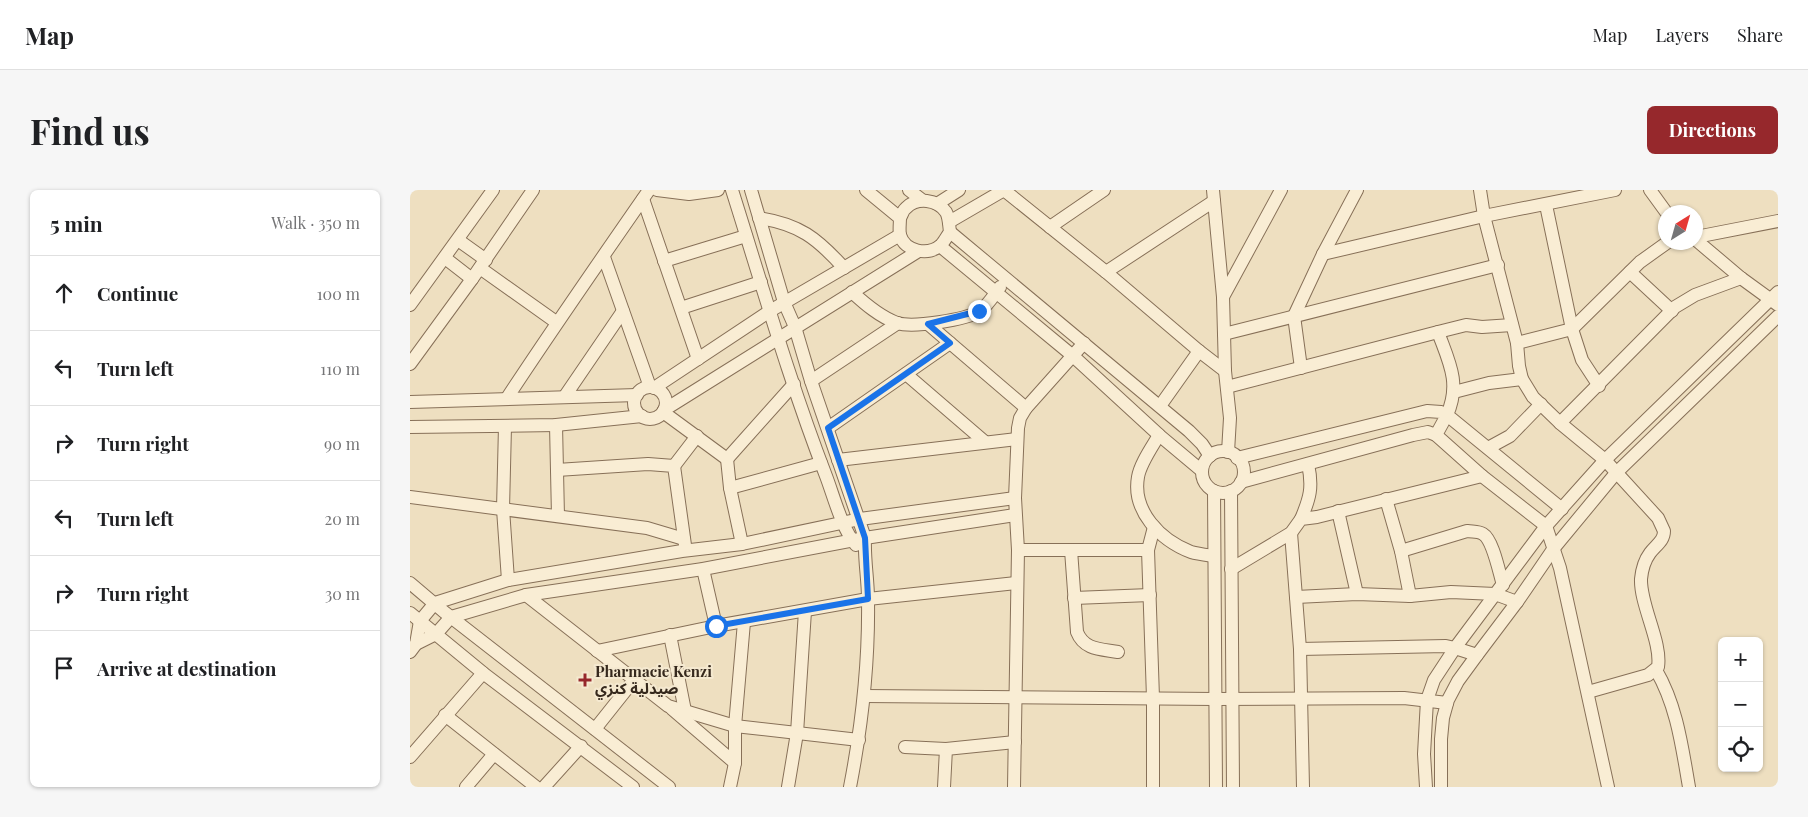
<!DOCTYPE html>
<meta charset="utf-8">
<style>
:root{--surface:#fff;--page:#f6f6f6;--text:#202124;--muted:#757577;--line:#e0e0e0;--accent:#96282c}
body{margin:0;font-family:"Playfair Display","Noto Sans Arabic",serif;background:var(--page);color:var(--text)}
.controls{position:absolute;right:15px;bottom:15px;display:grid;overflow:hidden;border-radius:8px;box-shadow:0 1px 4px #0004}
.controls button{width:45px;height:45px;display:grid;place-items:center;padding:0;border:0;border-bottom:1px solid var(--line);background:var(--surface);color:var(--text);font:25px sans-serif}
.compass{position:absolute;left:1248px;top:15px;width:45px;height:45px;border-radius:50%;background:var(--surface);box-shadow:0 1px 4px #0004;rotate:37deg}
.stop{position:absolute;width:15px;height:15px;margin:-11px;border:4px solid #1a73e8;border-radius:50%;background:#fff}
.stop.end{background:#1a73e8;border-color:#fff;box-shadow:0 1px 5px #0008}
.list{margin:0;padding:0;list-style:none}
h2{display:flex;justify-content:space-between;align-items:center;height:65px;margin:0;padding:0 20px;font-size:21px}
h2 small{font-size:16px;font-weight:400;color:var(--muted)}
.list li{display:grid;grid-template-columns:32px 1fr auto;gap:15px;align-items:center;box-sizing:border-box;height:75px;padding:0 20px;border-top:1px solid var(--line)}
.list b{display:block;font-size:19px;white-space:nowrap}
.list em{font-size:16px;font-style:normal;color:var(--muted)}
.icon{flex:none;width:28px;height:28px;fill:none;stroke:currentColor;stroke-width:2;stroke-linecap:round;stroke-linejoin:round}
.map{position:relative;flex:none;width:1368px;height:597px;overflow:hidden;border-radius:8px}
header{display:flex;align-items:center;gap:30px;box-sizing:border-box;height:70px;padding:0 25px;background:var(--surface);border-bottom:1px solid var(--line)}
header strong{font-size:24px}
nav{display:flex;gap:28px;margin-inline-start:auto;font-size:18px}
.intro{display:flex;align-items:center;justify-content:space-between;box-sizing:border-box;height:120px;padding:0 30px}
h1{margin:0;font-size:35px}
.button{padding:12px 22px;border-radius:8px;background:var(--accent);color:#fff;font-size:18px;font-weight:700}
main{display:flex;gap:30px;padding:0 30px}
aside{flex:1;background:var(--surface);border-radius:8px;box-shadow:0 1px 4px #0004}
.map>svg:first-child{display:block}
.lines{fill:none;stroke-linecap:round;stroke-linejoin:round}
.minor-casing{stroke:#877058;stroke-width:14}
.minor{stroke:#f9edd4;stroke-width:12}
.route{stroke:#1a73e8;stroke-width:6}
.poi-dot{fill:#96282c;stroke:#f5e9d0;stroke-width:2}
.labels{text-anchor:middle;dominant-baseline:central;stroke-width:4;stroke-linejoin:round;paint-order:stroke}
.poi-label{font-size:15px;font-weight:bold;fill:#36291d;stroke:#f5e9d0;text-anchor:start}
</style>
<header>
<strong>Map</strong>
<nav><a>Map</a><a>Layers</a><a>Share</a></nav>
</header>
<div class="intro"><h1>Find us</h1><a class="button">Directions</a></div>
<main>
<aside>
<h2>5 min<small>Walk · 350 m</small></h2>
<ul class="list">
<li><svg class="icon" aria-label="ahead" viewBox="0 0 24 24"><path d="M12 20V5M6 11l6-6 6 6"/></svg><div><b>Continue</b></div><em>100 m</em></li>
<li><svg class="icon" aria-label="left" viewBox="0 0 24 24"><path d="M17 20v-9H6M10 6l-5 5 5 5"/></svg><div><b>Turn left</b></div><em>110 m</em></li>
<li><svg class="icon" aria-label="right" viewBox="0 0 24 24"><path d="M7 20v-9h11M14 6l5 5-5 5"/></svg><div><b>Turn right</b></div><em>90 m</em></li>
<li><svg class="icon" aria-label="left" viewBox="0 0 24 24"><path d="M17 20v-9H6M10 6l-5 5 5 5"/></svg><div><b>Turn left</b></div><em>20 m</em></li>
<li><svg class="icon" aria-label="right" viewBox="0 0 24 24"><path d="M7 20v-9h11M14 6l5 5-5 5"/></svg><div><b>Turn right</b></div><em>30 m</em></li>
<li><svg class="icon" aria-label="arrive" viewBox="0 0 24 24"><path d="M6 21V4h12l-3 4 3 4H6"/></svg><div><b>Arrive at destination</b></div></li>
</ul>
</aside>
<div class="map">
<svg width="1368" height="597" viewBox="0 0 1368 597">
<rect width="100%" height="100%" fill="#eedfc0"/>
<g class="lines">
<g class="minor-casing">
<g id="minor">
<path d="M 247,0 L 279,4 L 308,0"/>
<path d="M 322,0 C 352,95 380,193 416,286 C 424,307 432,339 446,355"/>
<path d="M 341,0 L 374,112 L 385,137 L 401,191 L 455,348 C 454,369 458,389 458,409 C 459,472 452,535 440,597"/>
<path d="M 456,0 L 490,28 C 490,33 489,40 490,45 C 495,62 518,66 531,55 C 534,52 537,46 540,42 C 539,35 539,27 536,22 C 527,9 507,7 496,18 C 493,20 492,25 490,28"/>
<path d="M 499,0 L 512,10"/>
<path d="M 803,0 L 813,107 L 815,181 L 820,228 L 818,262"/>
<path d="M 1070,0 L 1074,26 L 1107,153 L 1109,176 L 1112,189 L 1123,207 L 1150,233 L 1195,270 L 1248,328 L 1254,341 C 1254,351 1246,355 1240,363 C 1234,371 1232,379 1231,389 C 1230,415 1252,452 1248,477 L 1238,485 L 1178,502"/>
<path d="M 1240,0 L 1256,22"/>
<path d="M 233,9 L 288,169"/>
<path d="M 527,14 L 549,0"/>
<path d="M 1136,15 L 1162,139 L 1172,170 L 1189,196"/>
<path d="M 349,28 C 389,34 407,48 434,78"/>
<path d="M 539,32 L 594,0 L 696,82 L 789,161 L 815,181"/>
<path d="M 640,37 L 694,0"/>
<path d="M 540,42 L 779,241 L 792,254 L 800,266"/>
<path d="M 1286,47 L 1368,31"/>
<path d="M 48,50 L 76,70"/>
<path d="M 1286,50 L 1331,88 L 1368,115"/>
<path d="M 530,56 L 663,166 L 749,245 L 792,281"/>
<path d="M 913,64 L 1074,26 L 1205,0"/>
<path d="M 194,67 L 240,197"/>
<path d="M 35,68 L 62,89"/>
<path d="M 254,71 L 336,46"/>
<path d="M 70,78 L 146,132"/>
<path d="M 696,82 L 804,11"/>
<path d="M 1220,82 L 1262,121"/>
<path d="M 442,102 C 455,114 470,127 487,133 C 503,138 555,130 570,121 C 578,115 584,105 590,97"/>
<path d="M 813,107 L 871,0"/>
<path d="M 0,115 L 83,0"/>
<path d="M 271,118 L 351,92"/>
<path d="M 518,134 L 616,218"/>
<path d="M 1028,142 L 1056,135 L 1072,137 L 1102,135"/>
<path d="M 814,144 L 1088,75"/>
<path d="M 1107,153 L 1162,139 L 1230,72 L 1258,52"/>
<path d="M 0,174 L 62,89 L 123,0"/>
<path d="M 891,178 L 884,126 L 913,64 L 947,0"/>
<path d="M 496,184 L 575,252"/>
<path d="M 401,191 L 488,133"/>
<path d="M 817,197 L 1028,142 C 1039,172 1051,193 1037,225 L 1152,319"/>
<circle cx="240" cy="213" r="16"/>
<path d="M 244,198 L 360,121 L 490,45"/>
<path d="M 1044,202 L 1079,193 L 1112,189"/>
<path d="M 155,206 L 213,121"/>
<path d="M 97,208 C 143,138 191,69 239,0"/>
<path d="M 0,212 L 227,205"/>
<path d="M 750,216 L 789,161"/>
<path d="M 254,220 L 507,62"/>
<path d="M 253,222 L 317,269 L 384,194"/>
<path d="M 1150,233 L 1265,117 L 1285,105 L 1331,88"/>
<path d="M 146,235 L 148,326"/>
<path d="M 95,236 L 93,319 L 98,390"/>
<path d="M 0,237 L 146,235 L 232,226"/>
<path d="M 418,238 L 540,153"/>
<path d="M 749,245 C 742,257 730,274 728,287 C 722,321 750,350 781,362 C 788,364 797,365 804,366"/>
<path d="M 1078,258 L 1100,246 L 1131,214"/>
<circle cx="813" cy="282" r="21"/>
<path d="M 317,269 L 320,298 L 332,354"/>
<path d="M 428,270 L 607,249"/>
<path d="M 264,276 L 287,246"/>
<path d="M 147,280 L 238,274 L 264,276 L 275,355"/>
<path d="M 1072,286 L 1136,336 L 1150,378 L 1198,597"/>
<path d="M 831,292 L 1003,245 L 1018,242 L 1026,245"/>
<path d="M 320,298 L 411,273"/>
<path d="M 804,301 L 806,597"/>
<path d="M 821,301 L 823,597"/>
<path d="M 0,307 L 237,338 L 274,349"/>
<path d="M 976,309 L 991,361 L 1000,406"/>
<path d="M 928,321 L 947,404"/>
<path d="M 891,329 C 900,308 903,297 898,274"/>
<path d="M 881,343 L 890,459 L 893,597"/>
<path d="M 608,360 L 738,360"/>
<path d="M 661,360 L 667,442 C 674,460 691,459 708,462"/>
<path d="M 991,361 L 1057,341 C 1063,342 1068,341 1073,344 C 1083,350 1089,382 1093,395"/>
<path d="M 293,379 L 306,436 L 458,409 L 606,393"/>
<path d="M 821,379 L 881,343 L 891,329 L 907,327 L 1072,286 L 1026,245 L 1037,225 L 1031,222 L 1017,221 L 827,268"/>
<path d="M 0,393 L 33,421 L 259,597"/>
<path d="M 116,405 L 258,516 L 325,536 L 449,550"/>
<path d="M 886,407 L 947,404 L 1000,406 L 1041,402 L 1085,404 L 1107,412"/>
<path d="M 664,408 L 740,405"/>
<path d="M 0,423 L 73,483 L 223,597"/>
<path d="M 260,445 L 275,521"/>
<path d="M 6,454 L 10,431 L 25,413 L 98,390 L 272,361 L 332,354 L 450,329 L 605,308"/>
<path d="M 890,459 L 1036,456 L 1045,458 L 1067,465"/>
<path d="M 187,461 L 306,436"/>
<path d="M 0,462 L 6,454 L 26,444 L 41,427 L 116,405 L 293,379 L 455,348 L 605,325"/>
<path d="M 1246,480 C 1267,516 1272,557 1279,597"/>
<path d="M 454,506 L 805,509 L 994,508 L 1037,513"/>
<path d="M 262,519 L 325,573"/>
<path d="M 35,525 L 126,597"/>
<path d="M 185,539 L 224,490"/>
<path d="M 495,557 L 536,559"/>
<path d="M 0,567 L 73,483"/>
<path d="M 56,597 L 84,564"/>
<path d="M 134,597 L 171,556"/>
<path d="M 320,597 L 325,573 L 325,536 L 334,432"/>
<path d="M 378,597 L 387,543 L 395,421"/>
<path d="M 534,597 L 536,559 L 605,552"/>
<path d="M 604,597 L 608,360 L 605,308 L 608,238 L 610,228 L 616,218 L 674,153"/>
<path d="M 743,597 L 743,508 L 738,360 L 744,337"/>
<path d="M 1016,597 L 1014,564 L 1017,510 L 1024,490 L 1045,458 L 1136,336 L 1161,308 L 1195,270 L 1368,102"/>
<path d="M 1031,597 L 1031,549 L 1033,528 L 1038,510 L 1048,491 L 1067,465 L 1107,412 L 1144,358 L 1206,283 L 1368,126"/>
</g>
</g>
<use href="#minor" class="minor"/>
</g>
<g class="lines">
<path class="route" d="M 306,436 L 458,409 L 455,348 L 418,238 L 540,153 L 518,134 L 569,121"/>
</g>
<path class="poi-dot" d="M172.5 482.5h5v5h5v5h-5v5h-5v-5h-5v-5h5z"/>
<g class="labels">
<g class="poi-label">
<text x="185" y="481">Pharmacie Kenzi<tspan x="185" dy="17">صيدلية كنزي</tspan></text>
</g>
</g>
</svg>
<div class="controls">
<button>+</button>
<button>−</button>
<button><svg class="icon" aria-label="locate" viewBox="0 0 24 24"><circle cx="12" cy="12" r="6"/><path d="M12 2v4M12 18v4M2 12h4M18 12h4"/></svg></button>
</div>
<svg class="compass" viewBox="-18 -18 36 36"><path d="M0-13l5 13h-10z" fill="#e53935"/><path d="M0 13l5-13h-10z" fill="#757577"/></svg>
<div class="stop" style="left:306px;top:436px"></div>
<div class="stop end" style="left:569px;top:121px"></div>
</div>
</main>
